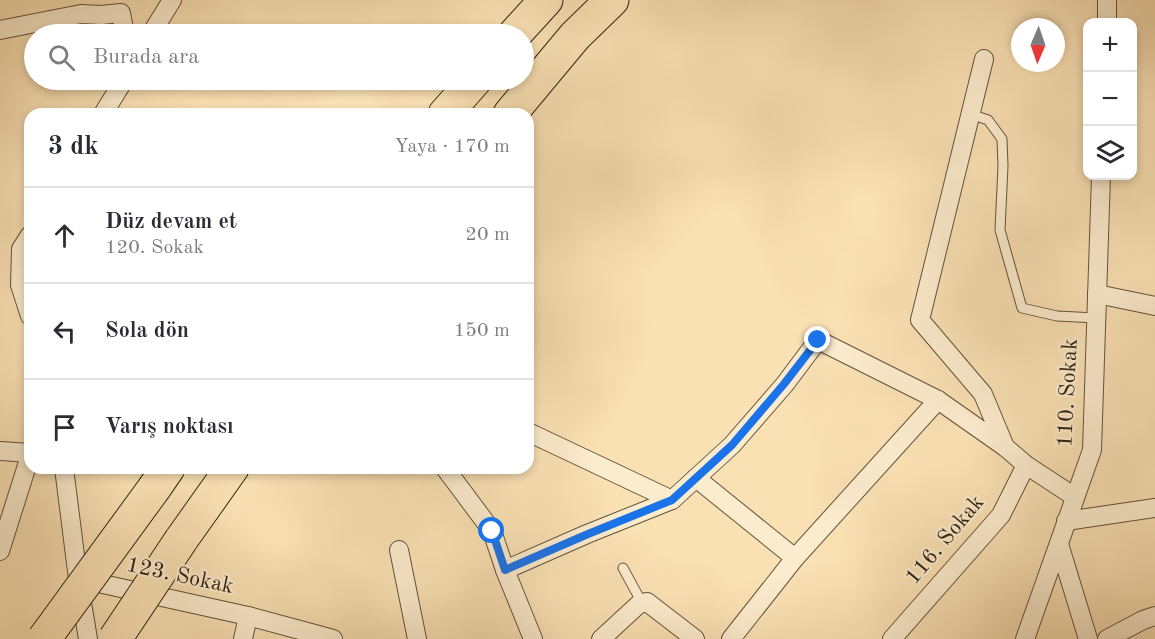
<!DOCTYPE html>
<html lang="tr">
<meta charset="utf-8">
<style>
:root{--surface:#fff;--page:#f2f2f3;--text:#2b2b33;--muted:#7c7c81;--line:#e1e1e2}
body{margin:0;font-family:"Old Standard TT",serif;background:var(--page);color:var(--text)}
.controls{position:absolute;right:18px;top:18px;display:grid;overflow:hidden;border-radius:12px;box-shadow:0 3px 9px #0003}
.controls button{width:54px;height:54px;display:grid;place-items:center;padding:0;border:0;border-bottom:2px solid var(--line);background:var(--surface);color:var(--text);font:30px sans-serif}
.compass{position:absolute;left:1011px;top:18px;width:54px;height:54px;border-radius:50%;background:var(--surface);box-shadow:0 3px 9px #0003;rotate:182deg}
.stop{position:absolute;width:18px;height:18px;margin:-14px;border:4px solid #1a73e8;border-radius:50%;background:#fff}
.stop.end{background:#1a73e8;border-color:#fff;box-shadow:0 2px 6px #0008}
.list{margin:0;padding:0;list-style:none}
h2{display:flex;justify-content:space-between;align-items:center;height:78px;margin:0;padding:0 24px;font-size:26px}
h2 small{font-size:20px;font-weight:400;color:var(--muted)}
.list li{display:grid;grid-template-columns:39px 1fr auto;gap:18px;align-items:center;box-sizing:border-box;height:96px;padding:0 24px;border-top:2px solid var(--line)}
.list b{display:block;font-size:22px;white-space:nowrap}
.list p{margin:0;font-size:20px;white-space:nowrap;color:var(--muted)}
.list em{font-size:20px;font-style:normal;color:var(--muted)}
.icon{flex:none;width:33px;height:33px;fill:none;stroke:currentColor;stroke-width:2;stroke-linecap:round;stroke-linejoin:round}
.map{position:relative;flex:none;width:1155px;height:639px;overflow:hidden}
.search{position:absolute;background:var(--surface);box-shadow:0 3px 9px #0003;left:24px;top:24px;width:510px;height:66px;display:flex;align-items:center;gap:15px;box-sizing:border-box;padding:0 21px;border-radius:33px;color:var(--muted);font-size:22px}
.panel{position:absolute;background:var(--surface);box-shadow:0 3px 9px #0003;left:24px;top:108px;width:510px;height:366px;border-radius:18px}
.map>svg:first-child{display:block}
.lines{fill:none;stroke-linecap:round;stroke-linejoin:round}
.service-casing{stroke:#63523a;stroke-width:11}
.minor-casing{stroke:#63523a;stroke-width:20}
.motorway-casing{stroke:#312312;stroke-width:35}
.service{stroke:#fcecce;stroke-width:9}
.minor{stroke:#fcecce;stroke-width:18}
.motorway{stroke:#fae1b4;stroke-width:33}
.motorway-bridge-casing{stroke:#312312;stroke-width:35;stroke-linecap:butt}
.motorway-bridge{stroke:#fae1b4;stroke-width:33}
.route{stroke:#1a73e8;stroke-width:8}
.labels{text-anchor:middle;dominant-baseline:central;stroke-width:4.5;stroke-linejoin:round;paint-order:stroke}
.street-label{font-size:22px;fill:#312312;stroke:#fcecce}
</style>
<div class="map">
<svg width="1155" height="639" viewBox="0 0 1155 639">
<rect width="100%" height="100%" fill="#fae1b4"/>
<filter id="stains"><feTurbulence type="fractalNoise" baseFrequency=".00333" numOctaves="4"/><feColorMatrix values="0 0 0 0 .2 0 0 0 0 .09 0 0 0 0 .02 0 0 0 .5 -.17"/></filter>
<radialGradient id="worn" r=".72"><stop offset=".6" stop-color="#630" stop-opacity="0"/><stop offset="1" stop-color="#630" stop-opacity=".3"/></radialGradient>
<g class="lines">
<g class="service-casing">
<g id="service">
<path d="M 970,114 L 988,120 L 1002,139 L 1003,166 L 1000,230 L 1022,308 L 1057,316 L 1096,318"/>
<path d="M 623,568 L 642,603"/>
</g>
</g>
<g class="minor-casing">
<g id="minor">
<path d="M 1107,22 L 1107,0"/>
<path d="M 0,30 L 81,14 L 101,15 L 121,13 L 125,34"/>
<path d="M 151,34 L 172,0"/>
<path d="M 984,59 L 920,320 L 983,394 L 1005,447"/>
<path d="M 103,114 L 124,80"/>
<path d="M 30,235 L 21,249 L 20,285 L 30,316"/>
<path d="M 1097,294 L 1155,306"/>
<path d="M 528,432 L 672,500"/>
<path d="M 0,451 L 30,453"/>
<path d="M 64,468 L 78,579 L 88,639"/>
<path d="M 445,468 L 492,531 L 505,570 L 533,639"/>
<path d="M 696,478 L 795,558"/>
<path d="M 1066,521 L 1155,508"/>
<path d="M 1059,544 L 1088,639"/>
<path d="M 399,550 L 417,639"/>
<path d="M 0,551 L 30,456"/>
<path d="M 505,570 L 587,534 L 672,500 L 732,445 L 785,384 L 818,340 L 938,400 L 1005,447 L 1026,465 L 1075,497"/>
<path d="M 80,579 L 248,616 L 333,639"/>
<path d="M 243,639 L 248,616"/>
<path d="M 601,639 L 639,604 L 647,602 L 695,639"/>
<path d="M 731,639 L 795,558 L 938,400"/>
<path d="M 892,639 L 1001,515 L 1026,465"/>
<path d="M 1025,639 L 1092,450 L 1101,176"/>
<path d="M 1107,639 L 1143,620 L 1155,616"/>
</g>
</g>
<g class="motorway-casing">
<g id="motorway">
<path d="M 515,34 L 546,0"/>
<path d="M 445,114 L 475,80"/>
<path d="M 510,114 L 575,36 L 612,0"/>
<path d="M 155,487 L 168,468"/>
<path d="M 181,540 L 232,468"/>
</g>
</g>
<use href="#service" class="service"/>
<use href="#minor" class="minor"/>
<use href="#motorway" class="motorway"/>
<g class="motorway-bridge-casing">
<g id="motorway-bridge">
<path d="M 44,639 L 155,487"/>
<path d="M 115,639 L 181,540"/>
</g>
</g>
<use href="#motorway-bridge" class="motorway-bridge"/>
</g>
<g class="lines">
<path class="route" d="M 492,531 L 505,570 L 588,534 L 672,500 L 732,445 L 784,384 L 818,340"/>
</g>
<g class="labels">
<g class="street-label">
<text transform="translate(1068 393) rotate(-87)">110. Sokak</text>
<text transform="translate(945 540) rotate(-50)">116. Sokak</text>
<text transform="translate(180 576) rotate(12)">123. Sokak</text>
</g>
</g>
<rect width="100%" height="100%" filter="url(#stains)"/>
<rect width="100%" height="100%" fill="url(#worn)"/>
</svg>
<div class="controls">
<button>+</button>
<button>−</button>
<button><svg class="icon" aria-label="layers" viewBox="0 0 24 24"><path d="M12 4l9 5-9 5-9-5zM3 14l9 5 9-5"/></svg></button>
</div>
<svg class="compass" viewBox="-18 -18 36 36"><path d="M0-13l5 13h-10z" fill="#e53935"/><path d="M0 13l5-13h-10z" fill="#7c7c81"/></svg>
<div class="stop" style="left:492px;top:531px"></div>
<div class="stop end" style="left:818px;top:340px"></div>
<div class="search"><svg class="icon" aria-label="search" viewBox="0 0 24 24"><circle cx="10" cy="10" r="6"/><path d="M15 15l6 6"/></svg>Burada ara</div>
<section class="panel">
<h2>3 dk<small>Yaya · 170 m</small></h2>
<ul class="list">
<li><svg class="icon" aria-label="ahead" viewBox="0 0 24 24"><path d="M12 20V5M6 11l6-6 6 6"/></svg><div><b>Düz devam et</b><p>120. Sokak</p></div><em>20 m</em></li>
<li><svg class="icon" aria-label="left" viewBox="0 0 24 24"><path d="M17 20v-9H6M10 6l-5 5 5 5"/></svg><div><b>Sola dön</b></div><em>150 m</em></li>
<li><svg class="icon" aria-label="arrive" viewBox="0 0 24 24"><path d="M6 21V4h12l-3 4 3 4H6"/></svg><div><b>Varış noktası</b></div></li>
</ul>
</section>
</div>
